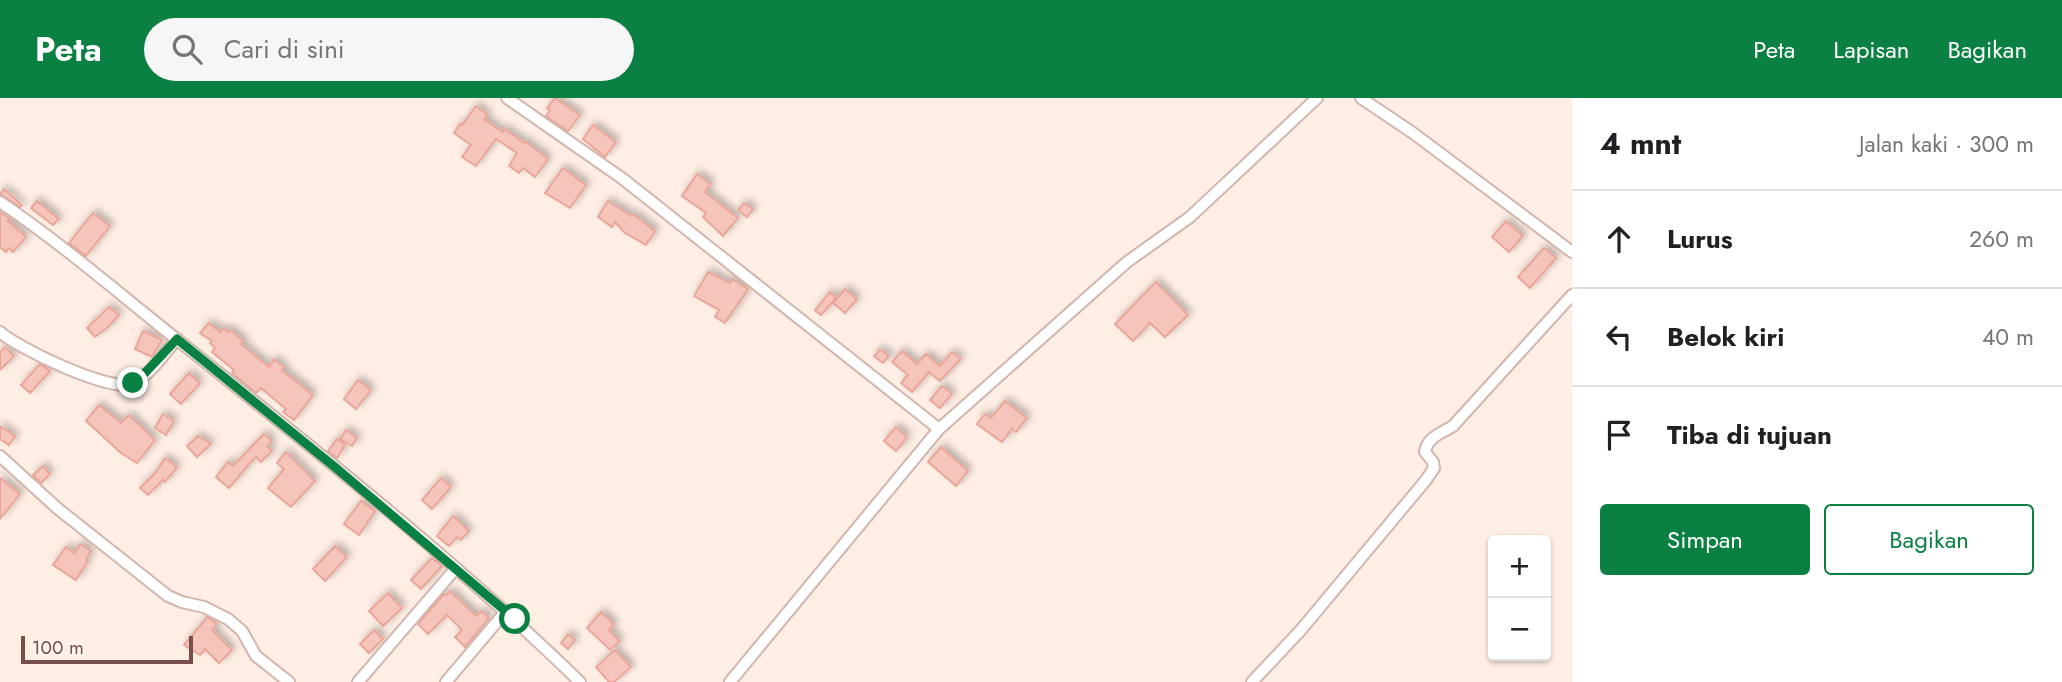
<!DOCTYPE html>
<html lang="id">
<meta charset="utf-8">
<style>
:root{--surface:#fff;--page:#f6f6f6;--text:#202124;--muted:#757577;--line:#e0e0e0;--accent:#0b8043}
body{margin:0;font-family:Jost,sans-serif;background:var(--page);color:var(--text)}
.controls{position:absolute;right:21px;bottom:21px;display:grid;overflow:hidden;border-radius:7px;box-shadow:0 2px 5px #0004}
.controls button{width:63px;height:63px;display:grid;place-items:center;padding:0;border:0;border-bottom:2px solid var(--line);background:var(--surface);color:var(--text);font:35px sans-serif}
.scale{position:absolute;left:21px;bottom:18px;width:172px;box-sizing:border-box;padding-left:7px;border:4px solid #784e48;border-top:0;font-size:19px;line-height:24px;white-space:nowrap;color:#784e48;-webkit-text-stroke:5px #fff3ec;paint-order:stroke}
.stop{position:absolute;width:21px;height:21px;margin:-16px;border:5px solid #0b8043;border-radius:50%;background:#fff}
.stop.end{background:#0b8043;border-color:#fff;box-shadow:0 2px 7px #0008}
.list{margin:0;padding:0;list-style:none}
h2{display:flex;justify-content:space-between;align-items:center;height:91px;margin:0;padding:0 28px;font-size:30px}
h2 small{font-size:23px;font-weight:400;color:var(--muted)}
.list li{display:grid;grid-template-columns:46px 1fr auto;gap:21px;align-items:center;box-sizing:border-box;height:98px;padding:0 28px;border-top:2px solid var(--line)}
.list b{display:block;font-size:26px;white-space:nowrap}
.list em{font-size:23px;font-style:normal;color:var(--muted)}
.actions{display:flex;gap:14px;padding:21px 28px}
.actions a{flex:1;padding:16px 0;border:2px solid var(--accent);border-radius:7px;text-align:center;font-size:24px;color:var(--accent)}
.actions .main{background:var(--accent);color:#fff}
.icon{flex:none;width:38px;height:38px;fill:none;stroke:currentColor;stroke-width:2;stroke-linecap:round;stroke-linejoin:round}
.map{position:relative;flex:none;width:1572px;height:584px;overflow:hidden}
header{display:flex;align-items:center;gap:42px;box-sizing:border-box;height:98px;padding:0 35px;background:var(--accent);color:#fff}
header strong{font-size:33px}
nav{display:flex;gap:38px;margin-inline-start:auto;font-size:24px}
.search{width:490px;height:63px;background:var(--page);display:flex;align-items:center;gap:18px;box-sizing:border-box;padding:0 24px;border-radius:38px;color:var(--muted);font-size:26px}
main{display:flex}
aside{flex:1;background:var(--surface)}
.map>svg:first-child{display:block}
.building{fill:#f5c4ba;stroke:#e9a699;stroke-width:2;filter:url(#shadow)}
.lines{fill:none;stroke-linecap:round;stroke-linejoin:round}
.minor-casing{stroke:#d2b5ac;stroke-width:14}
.minor{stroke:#fff;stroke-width:10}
.route{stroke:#0b8043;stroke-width:9}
</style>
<header>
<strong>Peta</strong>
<div class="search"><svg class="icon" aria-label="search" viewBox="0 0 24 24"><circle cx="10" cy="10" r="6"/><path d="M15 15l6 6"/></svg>Cari di sini</div>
<nav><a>Peta</a><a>Lapisan</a><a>Bagikan</a></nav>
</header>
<main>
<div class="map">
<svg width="1572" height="584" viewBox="0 0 1572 584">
<defs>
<filter id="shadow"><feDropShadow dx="3.5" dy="-3.5" stdDeviation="3.5" flood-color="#0004"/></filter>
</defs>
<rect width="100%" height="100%" fill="#feeee4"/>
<g class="building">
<path d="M 555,0 L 580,17 L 568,33 L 546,18 L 550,12 L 547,10 Z"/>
<path d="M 476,8 L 487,16 L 484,21 L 503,34 L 505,31 L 524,45 L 525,43 L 548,61 L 535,79 L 523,70 L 519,75 L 509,68 L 517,55 L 496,41 L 476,68 L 462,59 L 471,47 L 454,35 L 460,26 L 462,27 Z"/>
<path d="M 593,27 L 616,44 L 605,59 L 583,41 Z"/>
<path d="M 563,70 L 586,87 L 570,110 L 545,95 Z"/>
<path d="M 697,76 L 711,86 L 705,94 L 738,120 L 723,138 L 703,119 L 706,115 L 682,98 Z"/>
<path d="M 4,91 L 22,107 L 20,109 L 0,96 Z"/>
<path d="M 37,103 L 59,121 L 53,127 L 31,110 Z"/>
<path d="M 608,103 L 631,118 L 633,116 L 655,133 L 646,147 L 625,135 L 615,124 L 612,129 L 598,119 Z"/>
<path d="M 744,105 L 753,111 L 747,119 L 738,112 Z"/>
<path d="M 0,114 L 10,121 L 8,123 L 26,139 L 13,154 L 9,150 L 6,154 L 0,149 Z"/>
<path d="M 93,115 L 110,128 L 86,158 L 69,145 Z"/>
<path d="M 1506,123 L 1523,138 L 1509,154 L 1492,139 Z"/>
<path d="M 1544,150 L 1556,160 L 1530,190 L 1518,179 Z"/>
<path d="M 708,174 L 730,185 L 732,181 L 748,191 L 725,225 L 715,219 L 719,212 L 694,198 Z"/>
<path d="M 1156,184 L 1188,217 L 1165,239 L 1150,225 L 1133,243 L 1115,226 Z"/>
<path d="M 845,191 L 857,201 L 845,215 L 833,205 Z"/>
<path d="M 830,194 L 836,200 L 821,217 L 815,212 Z"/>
<path d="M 109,209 L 119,217 L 107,230 L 95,239 L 87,230 Z"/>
<path d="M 209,225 L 220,234 L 223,230 L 228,234 L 230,232 L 244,243 L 241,246 L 269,269 L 274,261 L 284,269 L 282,272 L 313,297 L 294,322 L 283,314 L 286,311 L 261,290 L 256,295 L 232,275 L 234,272 L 212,254 L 215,250 L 210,245 L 212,243 L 200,235 Z"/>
<path d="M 143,233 L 162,242 L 152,259 L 135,251 Z"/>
<path d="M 5,249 L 14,258 L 0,272 L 0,254 Z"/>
<path d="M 880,251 L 889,258 L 883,265 L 874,258 Z"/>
<path d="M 902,253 L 917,266 L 926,256 L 940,268 L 952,254 L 961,261 L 940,283 L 929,274 L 912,294 L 901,285 L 908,277 L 892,264 Z"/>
<path d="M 40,266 L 50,273 L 30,295 L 21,287 Z"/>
<path d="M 189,275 L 200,285 L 181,306 L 170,296 Z"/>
<path d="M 358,282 L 371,292 L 356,311 L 344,301 Z"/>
<path d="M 942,288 L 952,296 L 940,310 L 930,302 Z"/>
<path d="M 1005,303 L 1027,320 L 1016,334 L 1012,331 L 1002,344 L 977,326 L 985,316 L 991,320 Z"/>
<path d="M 99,307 L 121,325 L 129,317 L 155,342 L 137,365 L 121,355 L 86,323 Z"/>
<path d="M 163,316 L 174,323 L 166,337 L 155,330 Z"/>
<path d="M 0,328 L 15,338 L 9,347 L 0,341 Z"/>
<path d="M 896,329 L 907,339 L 896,353 L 884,343 Z"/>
<path d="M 346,332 L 357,340 L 352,348 L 340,341 Z"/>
<path d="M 264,336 L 272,343 L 267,348 L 272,353 L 261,364 L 256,359 L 250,365 L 229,390 L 216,379 L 228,364 L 233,368 Z"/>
<path d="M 198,338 L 211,346 L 197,359 L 187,348 Z"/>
<path d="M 337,341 L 345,347 L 337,360 L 328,353 Z"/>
<path d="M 941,349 L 968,373 L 956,388 L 928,364 Z"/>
<path d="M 286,354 L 315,383 L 291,409 L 268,390 L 284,371 L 277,365 Z"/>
<path d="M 165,360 L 177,369 L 165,384 L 163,382 L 148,397 L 140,390 L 155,375 Z"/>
<path d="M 43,368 L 50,376 L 41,385 L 33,377 Z"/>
<path d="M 0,380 L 20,396 L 0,421 Z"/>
<path d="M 441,380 L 451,389 L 432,411 L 422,402 Z"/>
<path d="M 361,403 L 375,413 L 359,437 L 344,426 Z"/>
<path d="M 453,418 L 469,433 L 461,442 L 457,439 L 449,448 L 437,438 Z"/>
<path d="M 80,446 L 91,453 L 86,462 L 88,463 L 76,482 L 53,467 L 66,449 L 75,455 Z"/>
<path d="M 335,448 L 347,459 L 325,483 L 313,471 Z"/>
<path d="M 432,460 L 442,468 L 421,491 L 411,482 Z"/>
<path d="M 450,493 L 476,518 L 482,513 L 489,520 L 465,549 L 455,539 L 462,532 L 447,517 L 428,536 L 418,526 L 444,496 L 446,497 Z"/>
<path d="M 388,495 L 402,510 L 383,528 L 369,513 Z"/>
<path d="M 601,514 L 614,526 L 609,532 L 620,543 L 610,552 L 587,530 Z"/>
<path d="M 207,519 L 217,526 L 212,532 L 232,552 L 219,565 L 205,551 L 200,557 L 184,547 Z"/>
<path d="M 374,532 L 383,541 L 369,555 L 360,546 Z"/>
<path d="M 568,536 L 575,542 L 568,551 L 561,545 Z"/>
<path d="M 615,552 L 631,569 L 614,584 L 609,584 L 596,569 Z"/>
</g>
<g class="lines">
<g class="minor-casing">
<g id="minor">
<path d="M 507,0 L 623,81 L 939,331"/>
<path d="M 1361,0 L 1413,35 L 1572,154"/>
<path d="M 0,104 C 65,148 123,199 184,247 C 319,355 456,463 580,584"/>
<path d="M 0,234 C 18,250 107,293 130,286 C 148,281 164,255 177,241"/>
<path d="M 0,358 L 57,410 L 168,498 L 182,504 L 204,509 L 228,521 L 242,533 L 256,558 L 289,584"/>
<path d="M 358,584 L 456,470"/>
<path d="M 446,584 L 506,513"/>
<path d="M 730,584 L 939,331 L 1127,164 L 1190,119 L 1317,0"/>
<path d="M 1252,584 L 1300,533 L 1426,382 L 1434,370 L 1433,364 L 1425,354 C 1427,339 1442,335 1453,328 L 1572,197"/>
</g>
</g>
<use href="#minor" class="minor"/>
</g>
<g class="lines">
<path class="route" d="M 133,285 L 142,278 L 177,241 L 336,370 L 515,521"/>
</g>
</svg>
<div class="controls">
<button>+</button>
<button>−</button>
</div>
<div class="scale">100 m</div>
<div class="stop" style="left:515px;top:521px"></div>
<div class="stop end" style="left:133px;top:285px"></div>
</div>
<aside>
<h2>4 mnt<small>Jalan kaki · 300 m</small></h2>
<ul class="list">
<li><svg class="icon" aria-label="ahead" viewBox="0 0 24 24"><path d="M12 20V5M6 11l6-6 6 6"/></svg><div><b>Lurus</b></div><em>260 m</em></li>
<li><svg class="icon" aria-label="left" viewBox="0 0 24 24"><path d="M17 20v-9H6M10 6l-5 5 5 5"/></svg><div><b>Belok kiri</b></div><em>40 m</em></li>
<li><svg class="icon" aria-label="arrive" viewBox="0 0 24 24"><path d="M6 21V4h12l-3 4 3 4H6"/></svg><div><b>Tiba di tujuan</b></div></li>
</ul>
<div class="actions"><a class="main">Simpan</a><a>Bagikan</a></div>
</aside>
</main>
